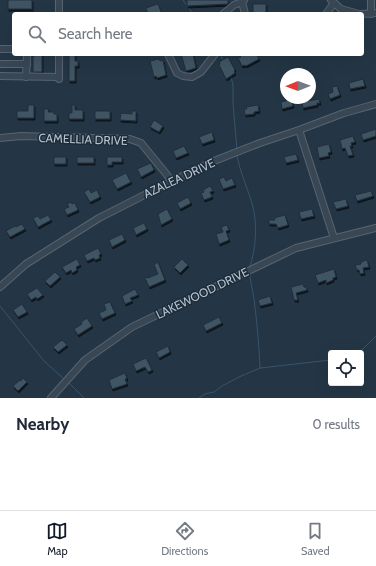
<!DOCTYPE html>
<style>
:root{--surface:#fff;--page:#f2f2f3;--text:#1f2937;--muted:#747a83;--line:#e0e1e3;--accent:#111827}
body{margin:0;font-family:Cabin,sans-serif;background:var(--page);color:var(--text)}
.controls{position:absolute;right:12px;bottom:12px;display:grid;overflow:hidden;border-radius:4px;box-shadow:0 4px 16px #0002}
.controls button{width:36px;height:36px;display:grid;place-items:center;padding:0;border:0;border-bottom:1px solid var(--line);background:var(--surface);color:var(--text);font:20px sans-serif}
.compass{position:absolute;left:280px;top:68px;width:36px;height:36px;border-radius:50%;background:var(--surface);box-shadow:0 4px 16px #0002;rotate:269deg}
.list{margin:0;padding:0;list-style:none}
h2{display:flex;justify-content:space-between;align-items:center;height:52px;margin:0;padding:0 16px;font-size:17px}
h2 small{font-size:13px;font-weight:400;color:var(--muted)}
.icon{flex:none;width:22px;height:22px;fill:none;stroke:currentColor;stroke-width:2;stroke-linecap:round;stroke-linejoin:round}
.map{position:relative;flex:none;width:376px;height:398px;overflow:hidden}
.search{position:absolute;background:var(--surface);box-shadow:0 4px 16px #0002;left:12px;right:12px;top:12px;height:44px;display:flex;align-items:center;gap:10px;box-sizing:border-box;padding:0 14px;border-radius:4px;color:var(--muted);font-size:15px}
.sheet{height:112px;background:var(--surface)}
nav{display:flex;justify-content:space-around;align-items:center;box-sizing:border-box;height:56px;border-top:1px solid var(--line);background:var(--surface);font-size:11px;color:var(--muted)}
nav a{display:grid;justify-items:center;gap:2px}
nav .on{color:var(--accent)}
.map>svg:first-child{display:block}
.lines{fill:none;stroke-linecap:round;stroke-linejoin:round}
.stream{stroke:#36546e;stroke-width:1}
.building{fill:#405564;stroke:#202e3c;filter:url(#shadow)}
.minor-casing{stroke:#576572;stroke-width:8}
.minor{stroke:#394754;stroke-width:6}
.labels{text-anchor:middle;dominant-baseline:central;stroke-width:3;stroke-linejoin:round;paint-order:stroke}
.street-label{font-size:12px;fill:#b6c2ce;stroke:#1d2c3a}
</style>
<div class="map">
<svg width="376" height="398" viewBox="0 0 376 398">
<defs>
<filter id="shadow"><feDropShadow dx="1" dy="2" stdDeviation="0" flood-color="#0009"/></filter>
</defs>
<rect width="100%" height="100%" fill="#243645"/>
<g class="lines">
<g class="stream">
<path d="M 183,0 L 193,14"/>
<path d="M 220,54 L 223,60"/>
<path d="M 231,76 L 233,86 L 233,103 L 237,150"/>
<path d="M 237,156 C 240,172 247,187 252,203 C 258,225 256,246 250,267"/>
<path d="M 250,274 C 250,283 253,290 254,299 C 257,322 259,345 260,368"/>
<path d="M 0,306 L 44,361 L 64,379"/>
<path d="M 355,353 L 362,350 L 376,336"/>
<path d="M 68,382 L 84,398"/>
<path d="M 199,398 L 205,394 L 214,392 L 222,386 L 239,377 L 260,368 L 331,360"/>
</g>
</g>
<g class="building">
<rect x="8" y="0" width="24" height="9"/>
<path d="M 187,0 L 228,0 L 228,4 L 187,6 Z"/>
<path d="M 158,4 L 162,14 L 148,14 L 146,8 Z"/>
<rect x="253" y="4" width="13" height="10"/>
<path d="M 35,54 L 42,54 L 42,72 L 33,72 L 33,56 L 35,56 Z"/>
<path d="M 69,54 L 75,54 L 75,61 L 78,61 L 78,66 L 75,66 L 75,81 L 69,81 Z"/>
<path d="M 181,54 L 193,54 L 196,68 L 186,71 Z"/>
<path d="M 239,54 L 256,54 L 259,59 L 246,66 L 245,65 L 242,66 L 238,58 L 241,57 Z"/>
<path d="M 228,57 L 235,70 L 234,71 L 235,73 L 226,79 L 219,65 L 220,64 L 219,62 Z"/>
<path d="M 159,59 L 160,61 L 163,60 L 166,75 L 157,78 L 156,76 L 154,77 L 150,61 Z"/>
<path d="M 363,79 L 365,86 L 350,89 L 349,83 Z"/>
<path d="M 337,86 L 340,95 L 330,99 L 328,94 L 333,92 L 332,87 Z"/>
<path d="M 286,98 L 291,98 L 293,106 L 282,109 L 281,102 L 286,101 Z"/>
<path d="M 307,99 L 307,101 L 319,99 L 320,103 L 317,103 L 317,105 L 303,108 L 302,102 L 304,102 L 303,100 Z"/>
<path d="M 28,105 L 34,105 L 34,118 L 17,118 L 17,111 L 28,111 Z"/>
<path d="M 72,105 L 75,105 L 75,110 L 83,110 L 83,119 L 69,119 L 69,113 L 72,113 Z"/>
<path d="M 258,105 L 259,111 L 254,112 L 254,114 L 245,115 L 244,109 L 247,109 L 246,107 Z"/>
<path d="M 44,109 L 49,109 L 48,112 L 54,112 L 54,114 L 57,114 L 57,121 L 44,121 Z"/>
<rect x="95" y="111" width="15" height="8"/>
<path d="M 132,111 L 136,111 L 136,121 L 120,120 L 121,113 L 132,114 Z"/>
<path d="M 154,120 L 163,126 L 159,132 L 150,127 Z"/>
<path d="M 376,129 L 376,136 L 363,140 L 361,134 Z"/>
<path d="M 212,132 L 214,140 L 202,144 L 199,137 Z"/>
<path d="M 353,136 L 355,142 L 351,143 L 352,146 L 350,146 L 353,155 L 348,156 L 345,148 L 342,149 L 340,140 Z"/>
<path d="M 329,144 L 331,152 L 328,153 L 329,156 L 319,158 L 317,147 Z"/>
<path d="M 184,146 L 188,153 L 176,158 L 173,151 Z"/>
<path d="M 296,154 L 298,160 L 286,163 L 284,157 Z"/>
<rect x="54" y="157" width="12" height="7"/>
<rect x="77" y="157" width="17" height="6"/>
<path d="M 107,157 L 122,157 L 122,162 L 112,162 L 112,165 L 107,165 Z"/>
<path d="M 151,163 L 154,170 L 141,177 L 137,169 Z"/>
<path d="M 126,173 L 131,182 L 117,189 L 112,180 Z"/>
<path d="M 224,177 L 226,181 L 232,178 L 235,185 L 223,189 L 219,179 Z"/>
<path d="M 210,186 L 213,191 L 210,192 L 212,197 L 204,200 L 201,193 L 204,192 L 203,190 Z"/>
<path d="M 89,189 L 91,193 L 97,190 L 100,197 L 90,202 L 84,192 Z"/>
<path d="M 371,191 L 373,196 L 357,201 L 355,195 Z"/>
<path d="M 188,197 L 191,203 L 180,209 L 177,203 Z"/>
<path d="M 346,199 L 348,206 L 336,209 L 333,202 Z"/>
<path d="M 71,202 L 72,204 L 75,203 L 78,210 L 67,215 L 64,209 L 69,207 L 67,204 Z"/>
<path d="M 167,209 L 172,219 L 161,225 L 158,214 Z"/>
<path d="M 312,209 L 314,216 L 301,219 L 299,212 Z"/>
<path d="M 48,215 L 51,220 L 38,227 L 33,218 L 38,216 L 40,219 Z"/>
<path d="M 285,215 L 288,225 L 278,228 L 276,224 L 269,224 L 269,220 L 275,220 L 274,218 Z"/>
<path d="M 144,223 L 147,229 L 136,235 L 133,228 Z"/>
<path d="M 22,224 L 25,229 L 10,237 L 6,231 L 15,226 L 16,227 Z"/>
<path d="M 227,225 L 229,230 L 226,231 L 229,240 L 219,244 L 216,234 L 223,232 L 221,227 Z"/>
<path d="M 122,234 L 125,240 L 112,247 L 109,240 Z"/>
<path d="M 98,248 L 101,254 L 99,255 L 100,258 L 95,260 L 94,258 L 87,261 L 84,255 Z"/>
<path d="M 77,259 L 80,265 L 76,267 L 77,270 L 72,273 L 71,270 L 66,273 L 62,267 Z"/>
<path d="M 182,259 L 188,265 L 180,273 L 174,267 Z"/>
<path d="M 367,260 L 369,267 L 363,268 L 364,273 L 360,274 L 359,270 L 357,270 L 355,265 L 361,264 L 361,262 Z"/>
<path d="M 158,262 L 165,280 L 149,287 L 145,278 L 148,277 L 148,278 L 158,274 L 154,265 Z"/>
<path d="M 334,269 L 336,277 L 333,278 L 333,280 L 326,283 L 326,280 L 318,283 L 315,275 Z"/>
<path d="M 55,272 L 60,277 L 50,286 L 45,281 Z"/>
<path d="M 303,284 L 304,287 L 306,287 L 307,290 L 296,293 L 298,300 L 294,300 L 291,287 Z"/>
<path d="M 37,288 L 43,295 L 37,299 L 36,297 L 31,300 L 27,294 Z"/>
<path d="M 135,289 L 138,295 L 130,298 L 132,301 L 125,304 L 122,296 Z"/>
<path d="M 270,296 L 272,303 L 260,306 L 258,300 Z"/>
<path d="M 110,302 L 115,313 L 102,319 L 99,313 L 106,310 L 104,304 Z"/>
<path d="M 22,304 L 27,312 L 18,317 L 13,310 Z"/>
<path d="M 219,317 L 222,323 L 206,331 L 203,325 Z"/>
<path d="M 87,318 L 92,326 L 78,335 L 74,329 L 82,324 L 81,322 Z"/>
<path d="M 62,340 L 67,345 L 58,352 L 53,347 Z"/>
<path d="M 168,346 L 170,352 L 159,358 L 156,352 Z"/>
<path d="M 146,358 L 152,370 L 148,372 L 145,367 L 136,371 L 133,364 Z"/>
<path d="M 125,373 L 127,379 L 125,379 L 127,384 L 112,389 L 109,380 Z"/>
<path d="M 23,378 L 27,382 L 18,391 L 13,386 L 20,380 L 21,381 Z"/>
</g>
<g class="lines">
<g class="minor-casing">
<g id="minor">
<path d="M 331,0 L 341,9 L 359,14"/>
<path d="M 371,0 L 371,14"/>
<path d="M 242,2 L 245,14"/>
<path d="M 59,14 L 59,0"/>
<path d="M 223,14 L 234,5 L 242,2 L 244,0"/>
<path d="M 326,14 L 334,3"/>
<path d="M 362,14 L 376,13"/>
<path d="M 0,49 L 14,49"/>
<path d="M 59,54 L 59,79"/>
<path d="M 168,54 L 177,73 L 183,76 L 192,77 L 201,72 L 215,54"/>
<path d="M 0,64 L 27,64"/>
<path d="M 0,76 L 59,77"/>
<path d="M 26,77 L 27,54"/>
<path d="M 299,130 L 334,238"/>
<path d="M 0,138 L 21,136 L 130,139 L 141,143 L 172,181"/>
<path d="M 0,287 L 26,264 L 99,218 L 172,181 L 209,163 L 260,143 L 299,130 L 344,113 L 376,104"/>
<path d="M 51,398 L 85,360 L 132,327 L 296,248 L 376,228"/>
</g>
</g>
<use href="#minor" class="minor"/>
</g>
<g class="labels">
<g class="street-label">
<text transform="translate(83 139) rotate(2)">CAMELLIA DRIVE</text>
<text transform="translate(179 178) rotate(-25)">AZALEA DRIVE</text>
<text transform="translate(202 293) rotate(-26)">LAKEWOOD DRIVE</text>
</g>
</g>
</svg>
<div class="controls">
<button><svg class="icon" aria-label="locate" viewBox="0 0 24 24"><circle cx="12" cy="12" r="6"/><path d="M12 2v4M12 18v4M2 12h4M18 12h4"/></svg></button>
</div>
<svg class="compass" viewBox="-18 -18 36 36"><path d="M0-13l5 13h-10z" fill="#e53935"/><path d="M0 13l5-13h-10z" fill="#747a83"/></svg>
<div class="search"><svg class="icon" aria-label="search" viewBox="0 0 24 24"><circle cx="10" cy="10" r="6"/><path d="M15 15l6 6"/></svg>Search here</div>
</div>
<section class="sheet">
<h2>Nearby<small>0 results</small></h2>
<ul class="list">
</ul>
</section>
<nav>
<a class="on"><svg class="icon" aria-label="map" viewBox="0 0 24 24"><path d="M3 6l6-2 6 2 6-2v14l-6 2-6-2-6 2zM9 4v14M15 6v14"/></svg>Map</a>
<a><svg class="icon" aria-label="directions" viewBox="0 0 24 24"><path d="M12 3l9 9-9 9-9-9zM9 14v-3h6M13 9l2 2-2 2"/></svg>Directions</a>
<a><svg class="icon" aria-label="saved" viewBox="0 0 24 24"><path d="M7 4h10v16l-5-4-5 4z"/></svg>Saved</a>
</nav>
